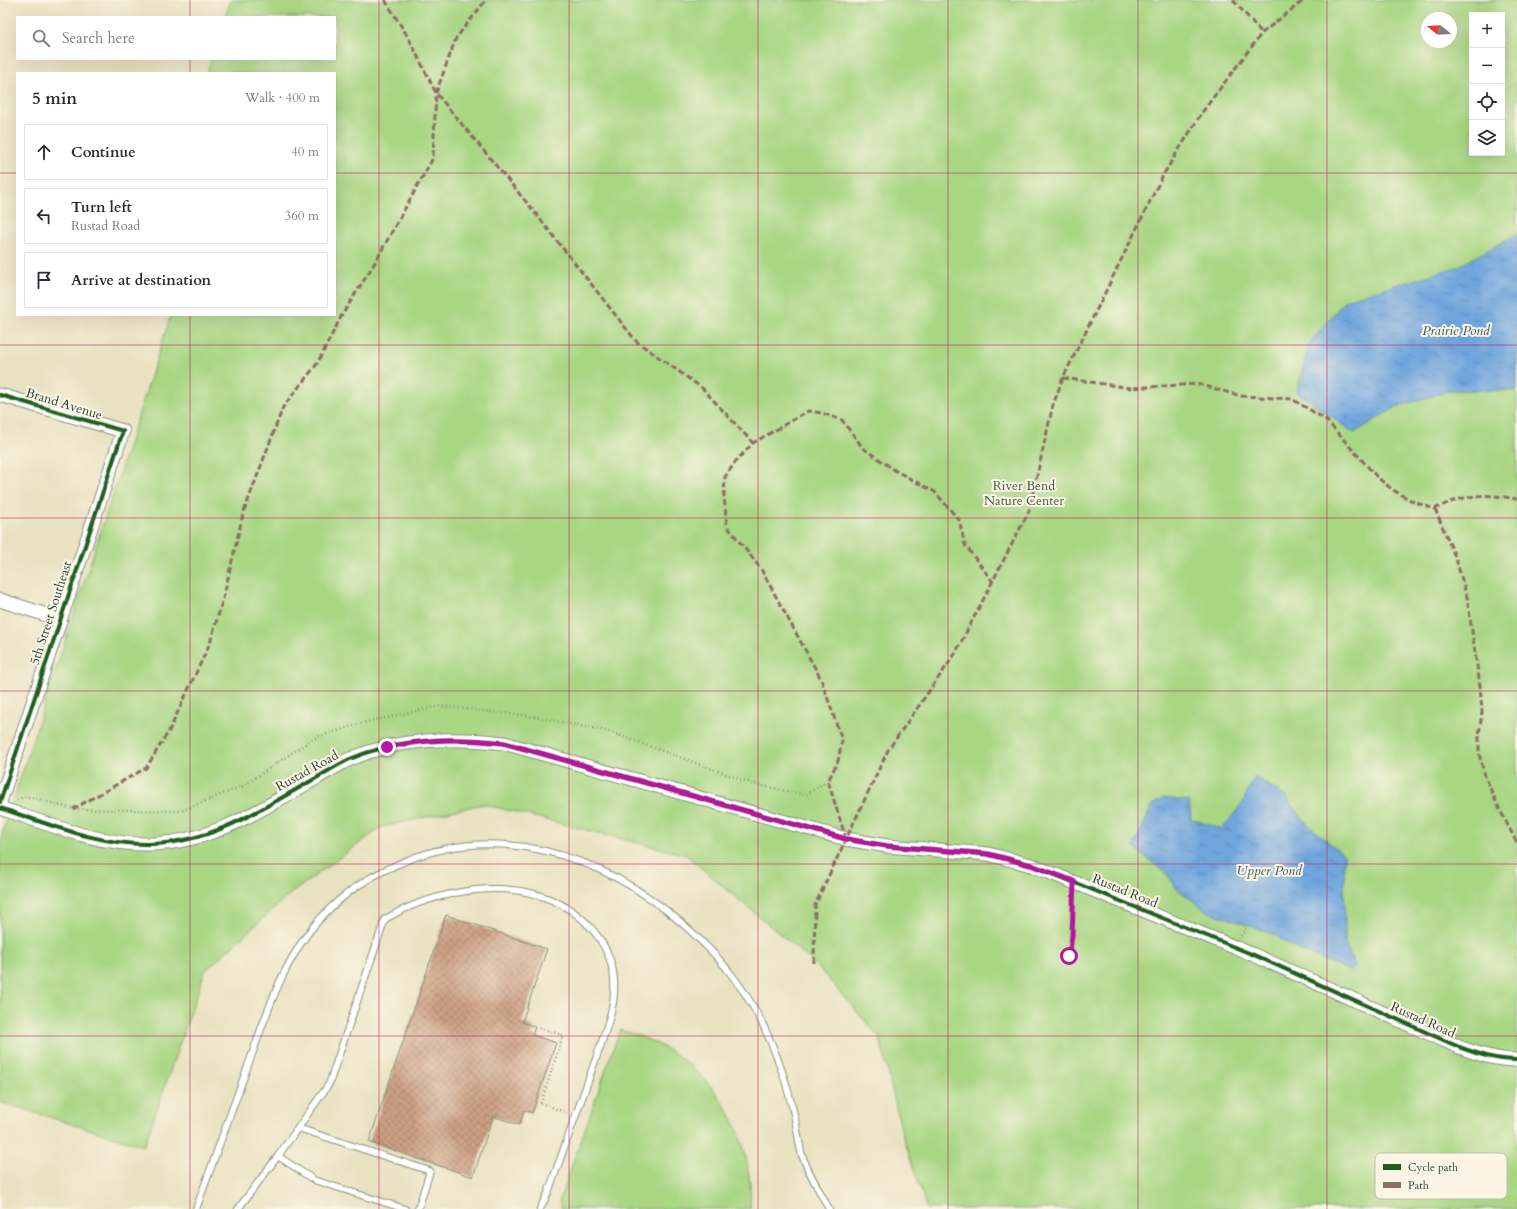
<!DOCTYPE html>
<meta charset="utf-8">
<style>
:root{--surface:#fff;--page:#f2f2f3;--text:#2b2b33;--muted:#7c7c81;--line:#e1e1e2}
body{margin:0;font-family:Cardo,serif;background:var(--page);color:var(--text)}
.controls{position:absolute;right:12px;top:12px;display:grid;overflow:hidden;border-radius:0px;box-shadow:0 4px 16px #0002}
.controls button{width:36px;height:36px;display:grid;place-items:center;padding:0;border:0;border-bottom:1px solid var(--line);background:var(--surface);color:var(--text);font:20px sans-serif}
.compass{position:absolute;left:1421px;top:12px;width:36px;height:36px;border-radius:50%;background:var(--surface);box-shadow:0 4px 16px #0002;rotate:288deg}
.stop{position:absolute;width:12px;height:12px;margin:-9px;border:3px solid #b5179e;border-radius:50%;background:#fff}
.stop.end{background:#b5179e;border-color:#fff;box-shadow:0 1px 4px #0008}
.list{margin:0;padding:0;list-style:none}
h2{display:flex;justify-content:space-between;align-items:center;height:52px;margin:0;padding:0 16px;font-size:17px}
h2 small{font-size:13px;font-weight:400;color:var(--muted)}
.list li{display:grid;grid-template-columns:26px 1fr auto;gap:12px;align-items:center;box-sizing:border-box;height:56px;margin:0 8px 8px;padding:0 8px;border:1px solid var(--line);border-radius:0px}
.list b{display:block;font-size:15px;white-space:nowrap}
.list p{margin:0;font-size:13px;white-space:nowrap;color:var(--muted)}
.list em{font-size:13px;font-style:normal;color:var(--muted)}
.icon{flex:none;width:22px;height:22px;fill:none;stroke:currentColor;stroke-width:2;stroke-linecap:round;stroke-linejoin:round}
.map{position:relative;flex:none;width:1517px;height:1209px;overflow:hidden}
.search{position:absolute;background:var(--surface);box-shadow:0 4px 16px #0002;left:16px;top:16px;width:320px;height:44px;display:flex;align-items:center;gap:10px;box-sizing:border-box;padding:0 14px;border-radius:0px;color:var(--muted);font-size:15px}
.panel{position:absolute;background:var(--surface);box-shadow:0 4px 16px #0002;left:16px;top:72px;width:320px;height:244px;border-radius:0px}
.map>svg:first-child{display:block}
.green{fill:#a8d683;stroke:#648a5c;fill-rule:evenodd}
.water{fill:url(#water-ripples);stroke:#477188}
.building{fill:url(#building-cross-hatch)}
.lines{fill:none;stroke-linecap:round;stroke-linejoin:round}
.lane-casing{stroke:#84907a;stroke-width:8}
.street-casing{stroke:#84907a;stroke-width:15}
.path{stroke:#84907a;stroke-width:2.5;stroke-dasharray:1 3;stroke-linecap:butt}
.lane{stroke:#fff;stroke-width:6}
.street{stroke:#fff;stroke-width:13}
.quiet{stroke:#8d6e63;stroke-width:3;stroke-dasharray:6 3;stroke-linecap:butt}
.cycleway-casing{stroke:#fcf5e5;stroke-width:6}
.cycleway{stroke:#1b5e20;stroke-width:4}
.route{stroke:#b5179e;stroke-width:5}
.grid{fill:none;stroke:#c2185b;stroke-width:1;stroke-opacity:0.55}
.labels{text-anchor:middle;dominant-baseline:central;stroke-width:4;stroke-linejoin:round;paint-order:stroke}
.street-label{font-size:13px;fill:#1f3d34;stroke:#fcf5e5}
.park-label{font-size:13px;fill:#3a5c44;stroke:#fcf5e5}
.water-label{font-size:14px;font-style:italic;fill:#375c67;stroke:#fcf5e5}
.key{fill:#fcf5e5;stroke:#babeb0;stroke-width:1}
.key-label{font-size:11px;fill:#1f3d34}
</style>
<div class="map">
<svg width="1517" height="1209" viewBox="0 0 1517 1209">
<defs>
<pattern id="water-ripples" width="26" height="14" patternUnits="userSpaceOnUse"><rect width="26" height="14" fill="#6fa5dd"/><path d="M2 4q2-2 4 0t4 0M15 11q2-2 4 0t4 0" fill="none" stroke="#5b88b4"/></pattern>
<pattern id="building-cross-hatch" width="8" height="8" patternUnits="userSpaceOnUse"><rect width="8" height="8" fill="#cda084"/><path d="M0 0l8 8M0 8l8-8" fill="none" stroke="#a6846d"/></pattern>
</defs>
<rect width="100%" height="100%" fill="#fcf5e5"/>
<filter id="ink" filterUnits="userSpaceOnUse"><feTurbulence type="fractalNoise" baseFrequency=".025" numOctaves="2"/><feDisplacementMap in="SourceGraphic" scale="8" xChannelSelector="R" yChannelSelector="G"/><feConvolveMatrix kernelMatrix="1 2 1 2 8 2 1 2 1" color-interpolation-filters="sRGB"/></filter>
<filter id="wash" filterUnits="userSpaceOnUse"><feTurbulence type="fractalNoise" baseFrequency=".012" numOctaves="4" result="noise"/><feDisplacementMap in="SourceGraphic" scale="16" xChannelSelector="R" yChannelSelector="G"/><feGaussianBlur stdDeviation="0.9" result="paint"/><feColorMatrix in="noise" values="0 0 0 0 0 0 0 0 0 0 0 0 0 0 0 0 0 1.4 0 .05"/><feComposite in="paint" operator="in"/></filter>
<g filter="url(#wash)">
<rect width="100%" height="100%" fill="#e9e2c1"/>
<g class="green">
<path d="M 231,0 L 1517,0 L 1517,1209 L 927,1209 L 902,1133 L 880,1038 L 814,963 L 686,855 L 483,804 L 382,827 L 290,894 L 205,971 L 144,1146 L 0,1102 L 0,841 L 171,315 L 335,315 L 335,73 L 207,73 L 211,59 L 335,59 L 335,17 L 225,17 ZM 1472,15 L 1502,15 L 1502,153 L 1472,153 ZM 1427,18 L 1451,18 L 1451,42 L 1427,42 Z"/>
<path d="M 620,1030 C 683,1046 731,1093 746,1157 C 749,1174 752,1192 750,1209 L 562,1209 L 559,1202 Z"/>
</g>
<g class="water">
<path d="M 1517,234 L 1517,391 L 1451,390 L 1396,407 L 1354,433 L 1297,392 L 1309,344 L 1345,300 L 1457,267 Z"/>
<path d="M 1255,776 L 1285,796 L 1308,825 L 1344,855 L 1345,944 L 1356,967 L 1350,971 L 1297,949 L 1273,934 L 1207,911 L 1177,889 L 1168,875 L 1133,847 L 1153,804 L 1164,798 L 1189,801 L 1191,819 L 1222,829 L 1242,804 Z"/>
</g>
<g id="blocks">
<path class="building" d="M 446,915 L 547,949 L 522,1022 L 535,1027 L 532,1035 L 556,1043 L 532,1113 L 524,1110 L 519,1125 L 493,1116 L 473,1177 L 369,1142 Z"/>
</g>
</g>
<g filter="url(#ink)">
<use href="#blocks" fill-opacity="0" stroke="#84907a" stroke-width="1"/>
<g class="lines">
<g class="lane-casing">
<g id="lane">
<path d="M 298,1128 L 430,1171 L 418,1209"/>
<path d="M 196,1209 C 214,1159 232,1110 250,1060 C 266,1016 280,970 309,932 C 332,902 361,880 396,865 C 496,819 603,855 683,924 C 698,938 714,952 727,969 C 759,1008 780,1057 792,1106 C 796,1121 798,1137 801,1152 C 806,1169 821,1193 829,1209"/>
<path d="M 238,1209 L 278,1156"/>
<path d="M 405,1209 L 314,1180 L 278,1156 L 329,1084 L 385,919 C 426,895 484,882 531,893 C 586,907 626,953 611,1012 C 605,1036 595,1060 587,1084 C 574,1120 561,1156 548,1193 L 540,1209"/>
</g>
</g>
<g class="street-casing">
<g id="street">
<path d="M 0,395 L 123,431 L 0,802"/>
<path d="M 0,600 L 59,619"/>
<path d="M 0,808 C 49,824 100,846 152,844 C 216,842 264,807 318,777 C 328,771 339,764 350,759 C 399,738 451,737 504,743 L 846,839 L 887,846 L 988,854 L 1031,865 L 1254,955 L 1459,1047 C 1478,1054 1496,1060 1517,1060"/>
</g>
</g>
<g class="path">
<path d="M 17,800 L 26,796 L 73,809 L 181,811 L 243,786 L 314,738 L 366,722 L 440,706 L 530,716 L 607,731 L 754,784 L 805,795 L 828,781"/>
<path d="M 1241,936 L 1246,929"/>
<path d="M 1069,956 L 1072,936 L 1073,895"/>
<path d="M 539,1028 L 563,1035 L 541,1103 L 567,1113"/>
</g>
<use href="#lane" class="lane"/>
<use href="#street" class="street"/>
<g class="quiet">
<path d="M 385,0 L 408,37 L 436,93 L 532,209 L 636,341 L 702,388 L 753,443"/>
<path d="M 1233,0 L 1262,33"/>
<path d="M 1063,378 L 1131,388 L 1198,384 L 1241,396 L 1292,399 L 1325,419 L 1377,477 L 1393,490 L 1414,502 L 1435,509 C 1464,494 1485,493 1517,499"/>
<path d="M 1435,509 L 1456,559 L 1467,597 L 1480,686 L 1482,712 L 1479,736 L 1479,754 L 1485,776 L 1498,806 L 1517,843"/>
<path d="M 73,809 L 146,768 L 169,731 L 210,643 L 223,599 L 243,514 L 283,407 L 317,364 L 342,315 L 374,264 L 433,158 L 436,93 L 456,38 L 486,0"/>
<path d="M 846,839 L 828,781 L 838,761 L 842,740 L 821,679 L 761,569 L 727,526 L 724,497 L 725,477 L 736,461 L 753,443 L 808,411 L 822,413 L 842,420 L 863,448 L 896,471 L 935,492 L 959,520 L 965,545 L 993,582"/>
<path d="M 814,963 L 815,905 L 888,750 L 955,654 L 1029,511 L 1053,405 L 1063,378 L 1163,175 L 1203,111 L 1262,33 L 1304,0"/>
</g>
<g class="cycleway-casing">
<g id="cycleway">
<path d="M 0,395 L 123,431 L 0,802"/>
<path d="M 0,808 C 49,824 100,846 152,844 C 216,842 264,807 318,777 C 328,771 339,764 350,759 C 399,738 451,737 504,743 L 846,839 L 887,846 L 988,854 L 1031,865 L 1254,955 L 1459,1047 C 1478,1054 1496,1060 1517,1060"/>
</g>
</g>
<use href="#cycleway" class="cycleway"/>
</g>
</g>
<g class="lines" filter="url(#ink)">
<path class="route" d="M 387,747 C 430,739 460,738 504,743 L 846,839 L 887,846 L 988,854 L 1031,865 L 1074,881 L 1072,936 L 1069,956"/>
</g>
<path class="grid" d="M 190,0 L 190,17M 379,0 L 379,1209M 569,0 L 569,1209M 758,0 L 758,1209M 948,0 L 948,1209M 1138,0 L 1138,1209M 1327,0 L 1327,1209M 190,59 L 190,73M 0,173 L 17,173M 335,173 L 1517,173M 190,315 L 190,1209M 0,345 L 1517,345M 0,518 L 1517,518M 0,691 L 1517,691M 0,864 L 1517,864M 0,1036 L 1517,1036"/>
<g class="labels">
<g class="street-label">
<text transform="translate(64 404) rotate(17)">Brand Avenue</text>
<text transform="translate(51 613) rotate(-72)">5th Street Southeast</text>
<text transform="translate(307 771) rotate(-29)">Rustad Road</text>
<text transform="translate(1125 891) rotate(22)">Rustad Road</text>
<text transform="translate(1423 1020) rotate(24)">Rustad Road</text>
</g>
<g class="park-label">
<text x="1024" y="486">River Bend<tspan x="1024" dy="15">Nature Center</tspan></text>
</g>
<g class="water-label">
<text x="1456" y="330">Prairie Pond</text>
<text x="1269" y="870">Upper Pond</text>
</g>
</g>
<rect x="1375" y="1153" width="132" height="46" rx="6" class="key"/>
<rect x="1383" y="1164" width="18" height="6" fill="#1b5e20"/>
<rect x="1383" y="1182" width="18" height="6" fill="#8d6e63"/>
<g class="key-label">
<text x="1408" y="1171">Cycle path</text>
<text x="1408" y="1189">Path</text>
</g>
</svg>
<div class="controls">
<button>+</button>
<button>−</button>
<button><svg class="icon" aria-label="locate" viewBox="0 0 24 24"><circle cx="12" cy="12" r="6"/><path d="M12 2v4M12 18v4M2 12h4M18 12h4"/></svg></button>
<button><svg class="icon" aria-label="layers" viewBox="0 0 24 24"><path d="M12 4l9 5-9 5-9-5zM3 14l9 5 9-5"/></svg></button>
</div>
<svg class="compass" viewBox="-18 -18 36 36"><path d="M0-13l5 13h-10z" fill="#e53935"/><path d="M0 13l5-13h-10z" fill="#7c7c81"/></svg>
<div class="stop" style="left:1069px;top:956px"></div>
<div class="stop end" style="left:387px;top:747px"></div>
<div class="search"><svg class="icon" aria-label="search" viewBox="0 0 24 24"><circle cx="10" cy="10" r="6"/><path d="M15 15l6 6"/></svg>Search here</div>
<section class="panel">
<h2>5 min<small>Walk · 400 m</small></h2>
<ul class="list">
<li><svg class="icon" aria-label="ahead" viewBox="0 0 24 24"><path d="M12 20V5M6 11l6-6 6 6"/></svg><div><b>Continue</b></div><em>40 m</em></li>
<li><svg class="icon" aria-label="left" viewBox="0 0 24 24"><path d="M17 20v-9H6M10 6l-5 5 5 5"/></svg><div><b>Turn left</b><p>Rustad Road</p></div><em>360 m</em></li>
<li><svg class="icon" aria-label="arrive" viewBox="0 0 24 24"><path d="M6 21V4h12l-3 4 3 4H6"/></svg><div><b>Arrive at destination</b></div></li>
</ul>
</section>
</div>
